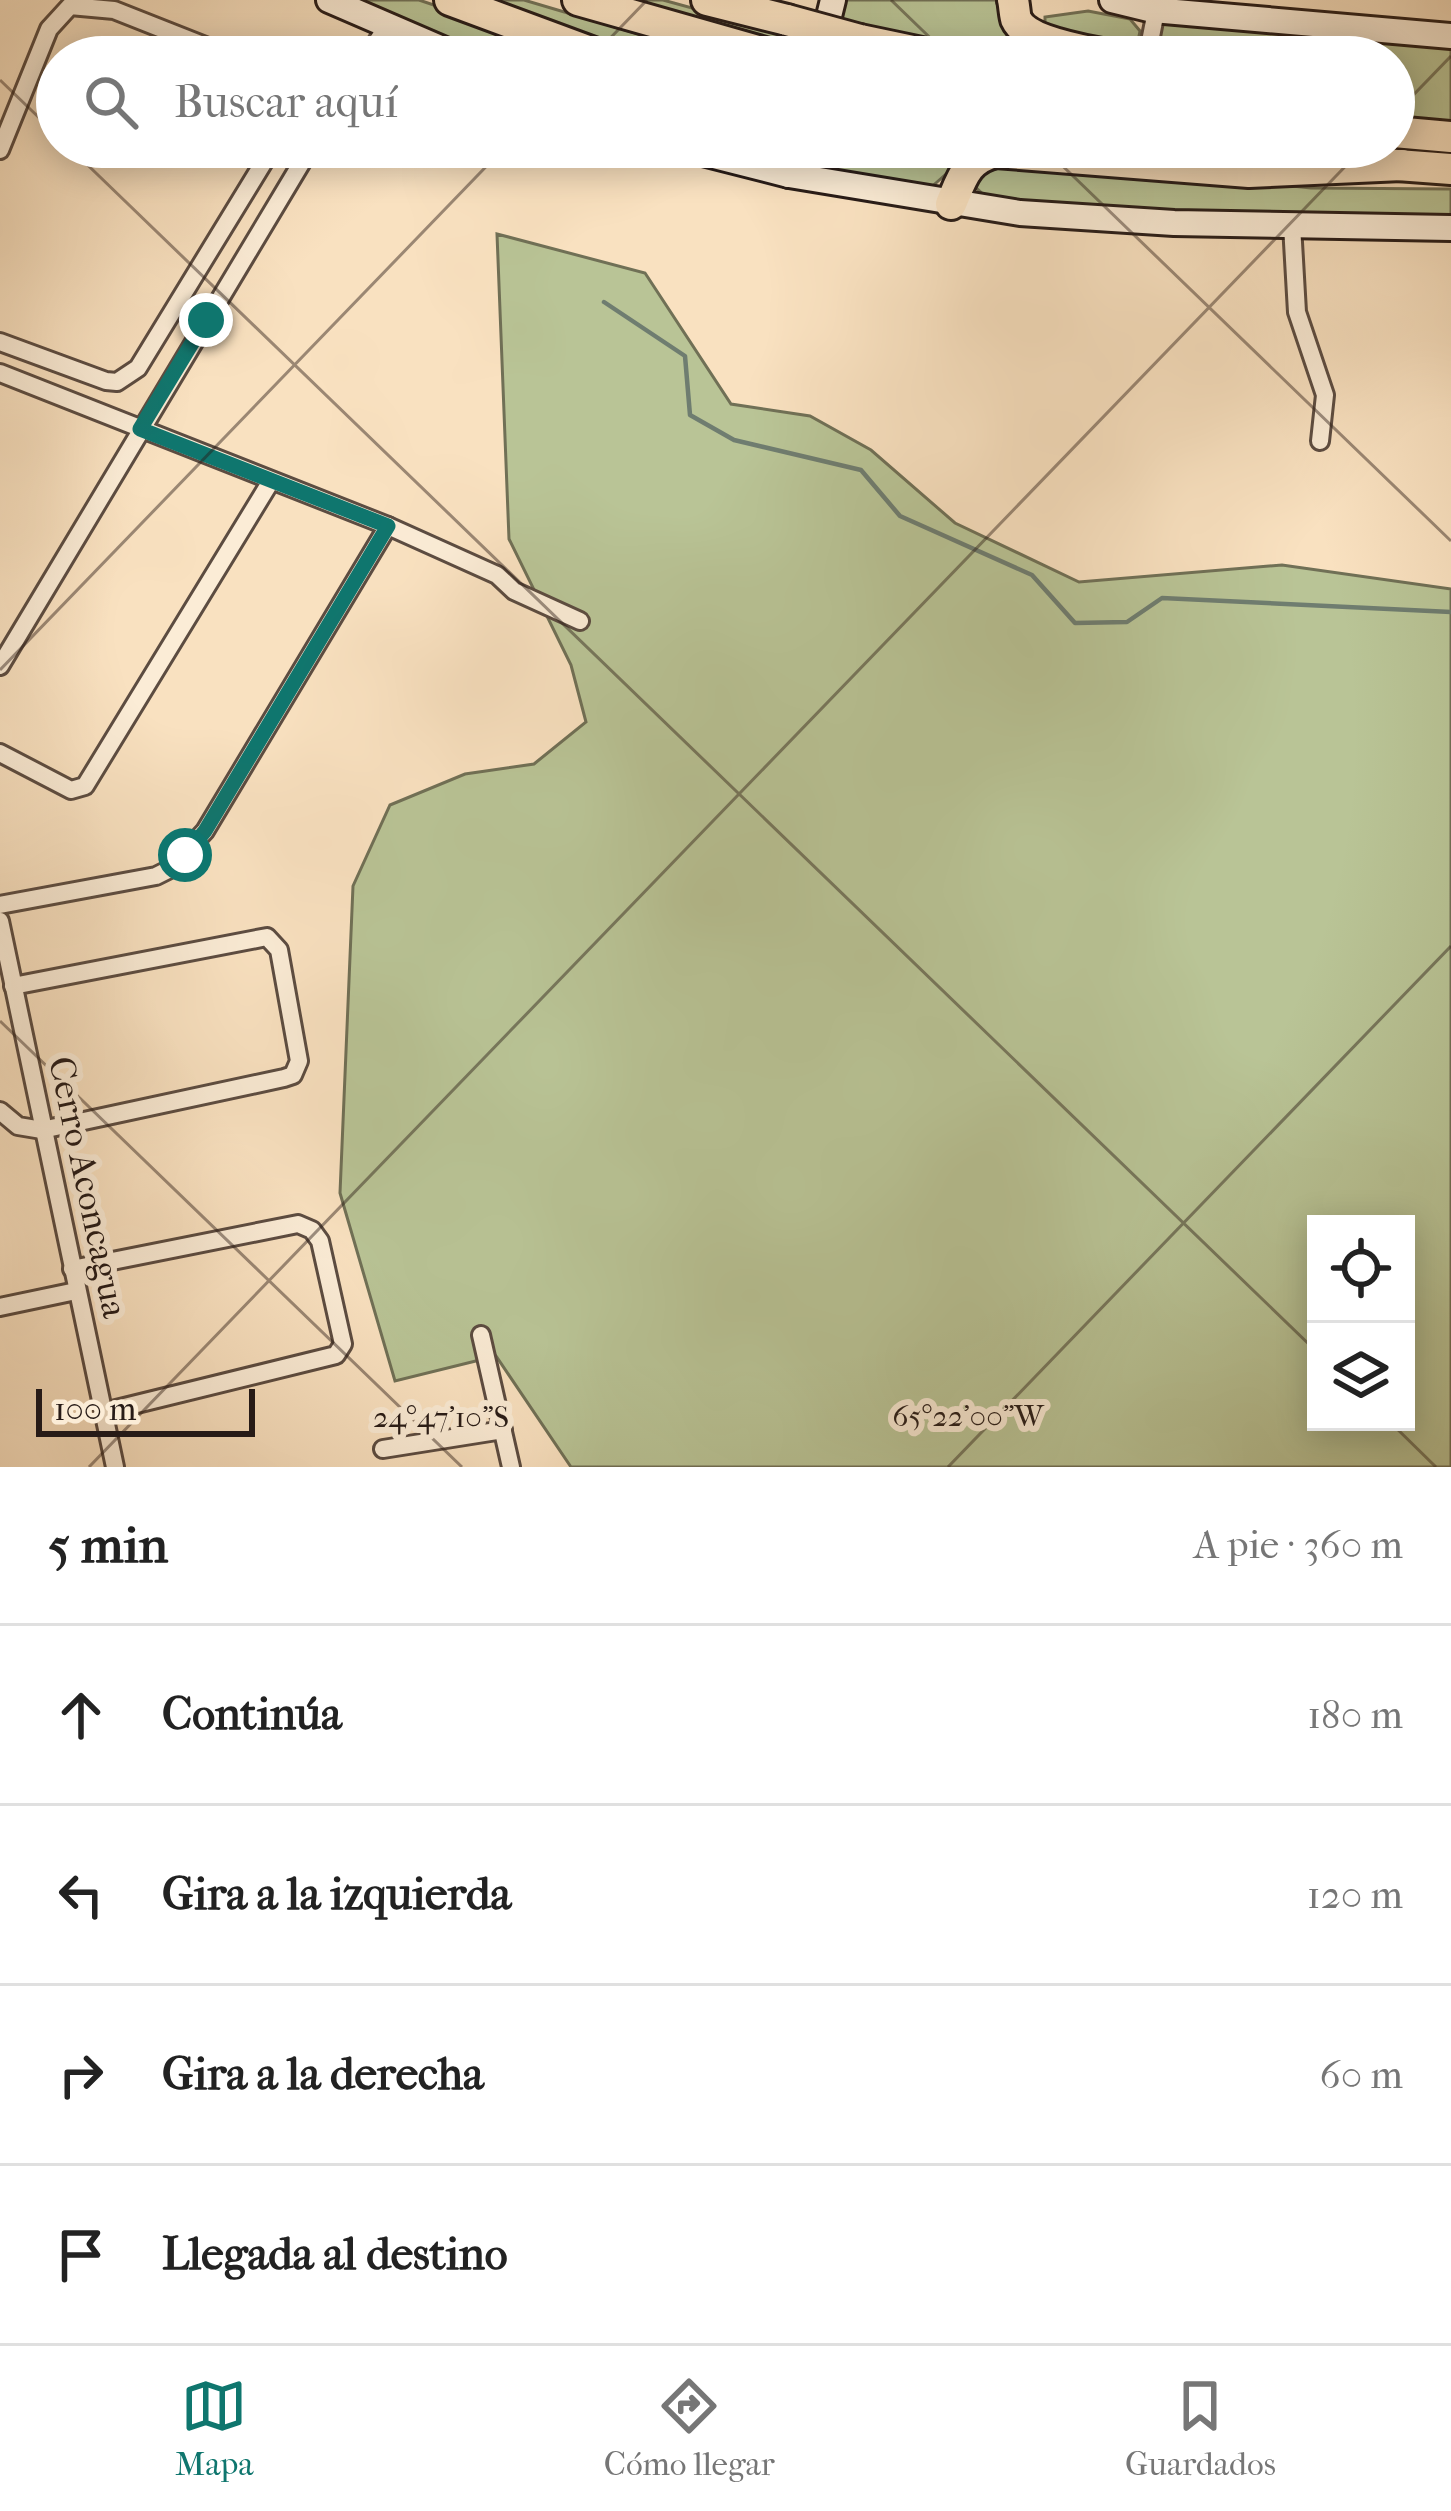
<!DOCTYPE html>
<html lang="es">
<meta charset="utf-8">
<style>
:root{--surface:#fff;--page:#f6f6f6;--text:#222;--muted:#767676;--line:#e0e0e0;--accent:#0f766e}
body{margin:0;font-family:"IM FELL French Canon",serif;background:var(--page);color:var(--text)}
.controls{position:absolute;right:36px;bottom:36px;display:grid;overflow:hidden;border-radius:0px;box-shadow:0 6px 30px #0003}
.controls button{width:108px;height:108px;display:grid;place-items:center;padding:0;border:0;border-bottom:3px solid var(--line);background:var(--surface);color:var(--text);font:60px sans-serif}
.scale{position:absolute;left:36px;bottom:30px;width:219px;box-sizing:border-box;padding-left:12px;border:6px solid #271b17;border-top:0;font-size:33px;line-height:42px;white-space:nowrap;color:#271b17;-webkit-text-stroke:9px #fbecd6;paint-order:stroke}
.stop{position:absolute;width:36px;height:36px;margin:-27px;border:9px solid #0f766e;border-radius:50%;background:#fff}
.stop.end{background:#0f766e;border-color:#fff;box-shadow:0 3px 12px #0008}
.list{margin:0;padding:0;list-style:none}
h2{display:flex;justify-content:space-between;align-items:center;height:156px;margin:0;padding:0 48px;font-size:51px}
h2 small{font-size:39px;font-weight:400;color:var(--muted)}
.list li{display:grid;grid-template-columns:78px 1fr auto;gap:36px;align-items:center;box-sizing:border-box;height:180px;padding:0 48px;border-top:3px solid var(--line)}
.list b{display:block;font-size:45px;white-space:nowrap}
.list em{font-size:39px;font-style:normal;color:var(--muted)}
.icon{flex:none;width:66px;height:66px;fill:none;stroke:currentColor;stroke-width:2;stroke-linecap:round;stroke-linejoin:round}
.map{position:relative;flex:none;width:1451px;height:1467px;overflow:hidden}
.search{position:absolute;background:var(--surface);box-shadow:0 6px 30px #0003;left:36px;right:36px;top:36px;height:132px;display:flex;align-items:center;gap:30px;box-sizing:border-box;padding:0 42px;border-radius:66px;color:var(--muted);font-size:45px}
.sheet{height:876px;background:var(--surface)}
nav{display:flex;justify-content:space-around;align-items:center;box-sizing:border-box;height:168px;border-top:3px solid var(--line);background:var(--surface);font-size:33px;color:var(--muted)}
nav a{display:grid;justify-items:center;gap:6px}
nav .on{color:var(--accent)}
.map>svg:first-child{display:block}
.green{fill:#b9c496;stroke:#707056;stroke-width:3;fill-rule:evenodd}
.lines{fill:none;stroke-linecap:round;stroke-linejoin:round}
.stream{stroke:#6f7d70;stroke-width:4.5}
.street-casing{stroke:#5c4c41;stroke-width:22}
.secondary-casing{stroke:#271b17;stroke-width:30}
.highway-casing{stroke:#271b17;stroke-width:36}
.street{stroke:#fbecd6;stroke-width:16}
.secondary{stroke:#fbecd6;stroke-width:24}
.highway{stroke:#f9e1c0;stroke-width:30}
.highway-bridge-casing{stroke:#271b17;stroke-width:36;stroke-linecap:butt}
.highway-bridge{stroke:#f9e1c0;stroke-width:30}
.route{stroke:#0f766e;stroke-width:15}
.ticks{fill:none;stroke:#271b17;stroke-width:3;stroke-opacity:0.45}
.labels{text-anchor:middle;dominant-baseline:central;stroke-width:12;stroke-linejoin:round;paint-order:stroke}
.street-label{font-size:36px;fill:#271b17;stroke:#fbecd6}
.ticks-label{font-size:30px;text-anchor:middle;fill:#271b17;stroke:#fbecd6;stroke-width:12;stroke-linejoin:round;paint-order:stroke}
</style>
<div class="map">
<svg width="1451" height="1467" viewBox="0 0 1451 1467">
<rect width="100%" height="100%" fill="#f9e1c0"/>
<filter id="stains"><feTurbulence type="fractalNoise" baseFrequency=".00167" numOctaves="4"/><feColorMatrix values="0 0 0 0 .2 0 0 0 0 .09 0 0 0 0 .02 0 0 0 .5 -.17"/></filter>
<radialGradient id="worn" r=".72"><stop offset=".6" stop-color="#630" stop-opacity="0"/><stop offset="1" stop-color="#630" stop-opacity=".3"/></radialGradient>
<g class="green">
<path d="M 342,0 L 419,0 L 588,57 L 464,54 Z"/>
<path d="M 459,0 L 524,0 L 716,57 L 618,57 Z"/>
<path d="M 595,0 L 663,0 L 870,57 L 805,57 Z"/>
<path d="M 846,0 L 996,0 L 1005,32 L 1024,44 L 1074,57 L 970,57 L 871,37 L 837,25 Z"/>
<path d="M 1088,11 L 1130,19 L 1140,31 L 1137,46 L 1129,49 L 1053,33 L 1045,26 L 1045,17 Z"/>
<path d="M 1161,21 L 1451,47 L 1451,123 L 1394,117 L 1394,57 L 1164,57 L 1154,48 Z"/>
<path d="M 808,147 L 988,147 L 971,152 L 928,190 L 819,170 Z"/>
<path d="M 1014,158 L 1311,188 L 1451,189 L 1451,220 L 1006,204 L 986,197 L 970,182 L 973,175 Z"/>
<path d="M 497,234 L 645,273 L 731,404 L 810,416 L 871,450 L 955,523 L 1079,582 L 1282,565 L 1451,589 L 1451,1467 L 571,1467 L 496,1356 L 395,1381 L 340,1193 L 353,886 L 390,805 L 465,774 L 534,764 L 586,722 L 571,665 L 509,539 ZM 1316,1224 L 1406,1224 L 1406,1422 L 1316,1422 Z"/>
</g>
<g class="lines">
<path class="stream" d="M 604,302 L 685,356 L 690,415 L 734,440 L 861,470 L 900,516 L 1032,575 L 1075,623 L 1127,622 L 1162,598 L 1451,612"/>
<g class="street-casing">
<g id="street">
<path d="M 367,57 L 387,26"/>
<path d="M 1147,57 L 1158,1"/>
<path d="M 0,150 L 49,29 L 70,6 L 114,10 L 233,57"/>
<path d="M 1292,225 L 1297,312 L 1325,395 L 1320,441"/>
<path d="M 0,342 L 106,381 L 117,382 L 138,368 L 273,147"/>
<path d="M 0,373 L 388,526 L 497,575 L 514,591 L 580,621"/>
<path d="M 0,666 L 311,147"/>
<path d="M 0,753 L 71,790 L 85,786 L 271,481"/>
<path d="M 0,905 L 156,876 L 170,869 L 205,831 L 388,526"/>
<path d="M 0,921 L 115,1467"/>
<path d="M 0,1111 L 18,1126 L 42,1130 L 284,1078 L 293,1075 L 299,1061 L 279,950 L 267,937 L 13,986"/>
<path d="M 72,1269 L 298,1224 L 312,1230 L 320,1241 L 343,1344 L 336,1355 L 104,1412"/>
<path d="M 0,1307 L 76,1291"/>
<path d="M 481,1335 L 511,1467"/>
<path d="M 383,1449 L 503,1430"/>
</g>
</g>
<g class="secondary-casing">
<g id="secondary">
<path d="M 329,0 L 461,57"/>
<path d="M 1112,0 L 1153,10 L 1451,36"/>
<path d="M 819,57 L 833,0"/>
<path d="M 679,147 L 789,175 L 1020,213 L 1174,223 L 1451,228"/>
<path d="M 789,175 L 796,147"/>
</g>
</g>
<g class="highway-casing">
<g id="highway">
<path d="M 450,0 L 604,57"/>
<path d="M 578,0 L 779,57"/>
<path d="M 707,0 L 787,20"/>
<path d="M 1013,0 C 1014,3 1015,17 1016,19 C 1027,44 1091,51 1115,57"/>
<path d="M 860,40 L 941,57"/>
<path d="M 1394,132 L 1451,137"/>
<path d="M 1384,164 L 1451,169"/>
<path d="M 951,204 C 962,178 967,158 996,152 L 1249,172 L 1402,165"/>
</g>
</g>
<use href="#street" class="street"/>
<use href="#secondary" class="secondary"/>
<use href="#highway" class="highway"/>
<g class="highway-bridge-casing">
<path id="highway-bridge" d="M 787,20 L 860,40"/>
</g>
<use href="#highway-bridge" class="highway-bridge"/>
</g>
<g class="lines">
<path class="route" d="M 185,855 L 205,831 L 388,526 L 140,429 L 206,320"/>
</g>
<path class="ticks" d="M 891,0 L 950,57M 592,57 L 647,0M 0,80 L 57,135M 1394,115 L 1451,56M 69,147 L 1316,1351M 1043,147 L 1451,541M 0,670 L 505,147M 0,1021 L 462,1467M 1390,1422 L 1436,1467M 89,1467 L 1364,147M 948,1467 L 1451,946"/>
<g class="labels">
<g class="street-label">
<text transform="translate(88 1187) rotate(78)">Cerro Aconcagua</text>
</g>
</g>
<g class="ticks-label">
<text x="968" y="1426">65°22'00"W</text>
<text x="441" y="1427">24°47'10"S</text>
</g>
<rect width="100%" height="100%" filter="url(#stains)"/>
<rect width="100%" height="100%" fill="url(#worn)"/>
</svg>
<div class="controls">
<button><svg class="icon" aria-label="locate" viewBox="0 0 24 24"><circle cx="12" cy="12" r="6"/><path d="M12 2v4M12 18v4M2 12h4M18 12h4"/></svg></button>
<button><svg class="icon" aria-label="layers" viewBox="0 0 24 24"><path d="M12 4l9 5-9 5-9-5zM3 14l9 5 9-5"/></svg></button>
</div>
<div class="scale">100 m</div>
<div class="stop" style="left:185px;top:855px"></div>
<div class="stop end" style="left:206px;top:320px"></div>
<div class="search"><svg class="icon" aria-label="search" viewBox="0 0 24 24"><circle cx="10" cy="10" r="6"/><path d="M15 15l6 6"/></svg>Buscar aquí</div>
</div>
<section class="sheet">
<h2>5 min<small>A pie · 360 m</small></h2>
<ul class="list">
<li><svg class="icon" aria-label="ahead" viewBox="0 0 24 24"><path d="M12 20V5M6 11l6-6 6 6"/></svg><div><b>Continúa</b></div><em>180 m</em></li>
<li><svg class="icon" aria-label="left" viewBox="0 0 24 24"><path d="M17 20v-9H6M10 6l-5 5 5 5"/></svg><div><b>Gira a la izquierda</b></div><em>120 m</em></li>
<li><svg class="icon" aria-label="right" viewBox="0 0 24 24"><path d="M7 20v-9h11M14 6l5 5-5 5"/></svg><div><b>Gira a la derecha</b></div><em>60 m</em></li>
<li><svg class="icon" aria-label="arrive" viewBox="0 0 24 24"><path d="M6 21V4h12l-3 4 3 4H6"/></svg><div><b>Llegada al destino</b></div></li>
</ul>
</section>
<nav>
<a class="on"><svg class="icon" aria-label="map" viewBox="0 0 24 24"><path d="M3 6l6-2 6 2 6-2v14l-6 2-6-2-6 2zM9 4v14M15 6v14"/></svg>Mapa</a>
<a><svg class="icon" aria-label="directions" viewBox="0 0 24 24"><path d="M12 3l9 9-9 9-9-9zM9 14v-3h6M13 9l2 2-2 2"/></svg>Cómo llegar</a>
<a><svg class="icon" aria-label="saved" viewBox="0 0 24 24"><path d="M7 4h10v16l-5-4-5 4z"/></svg>Guardados</a>
</nav>
